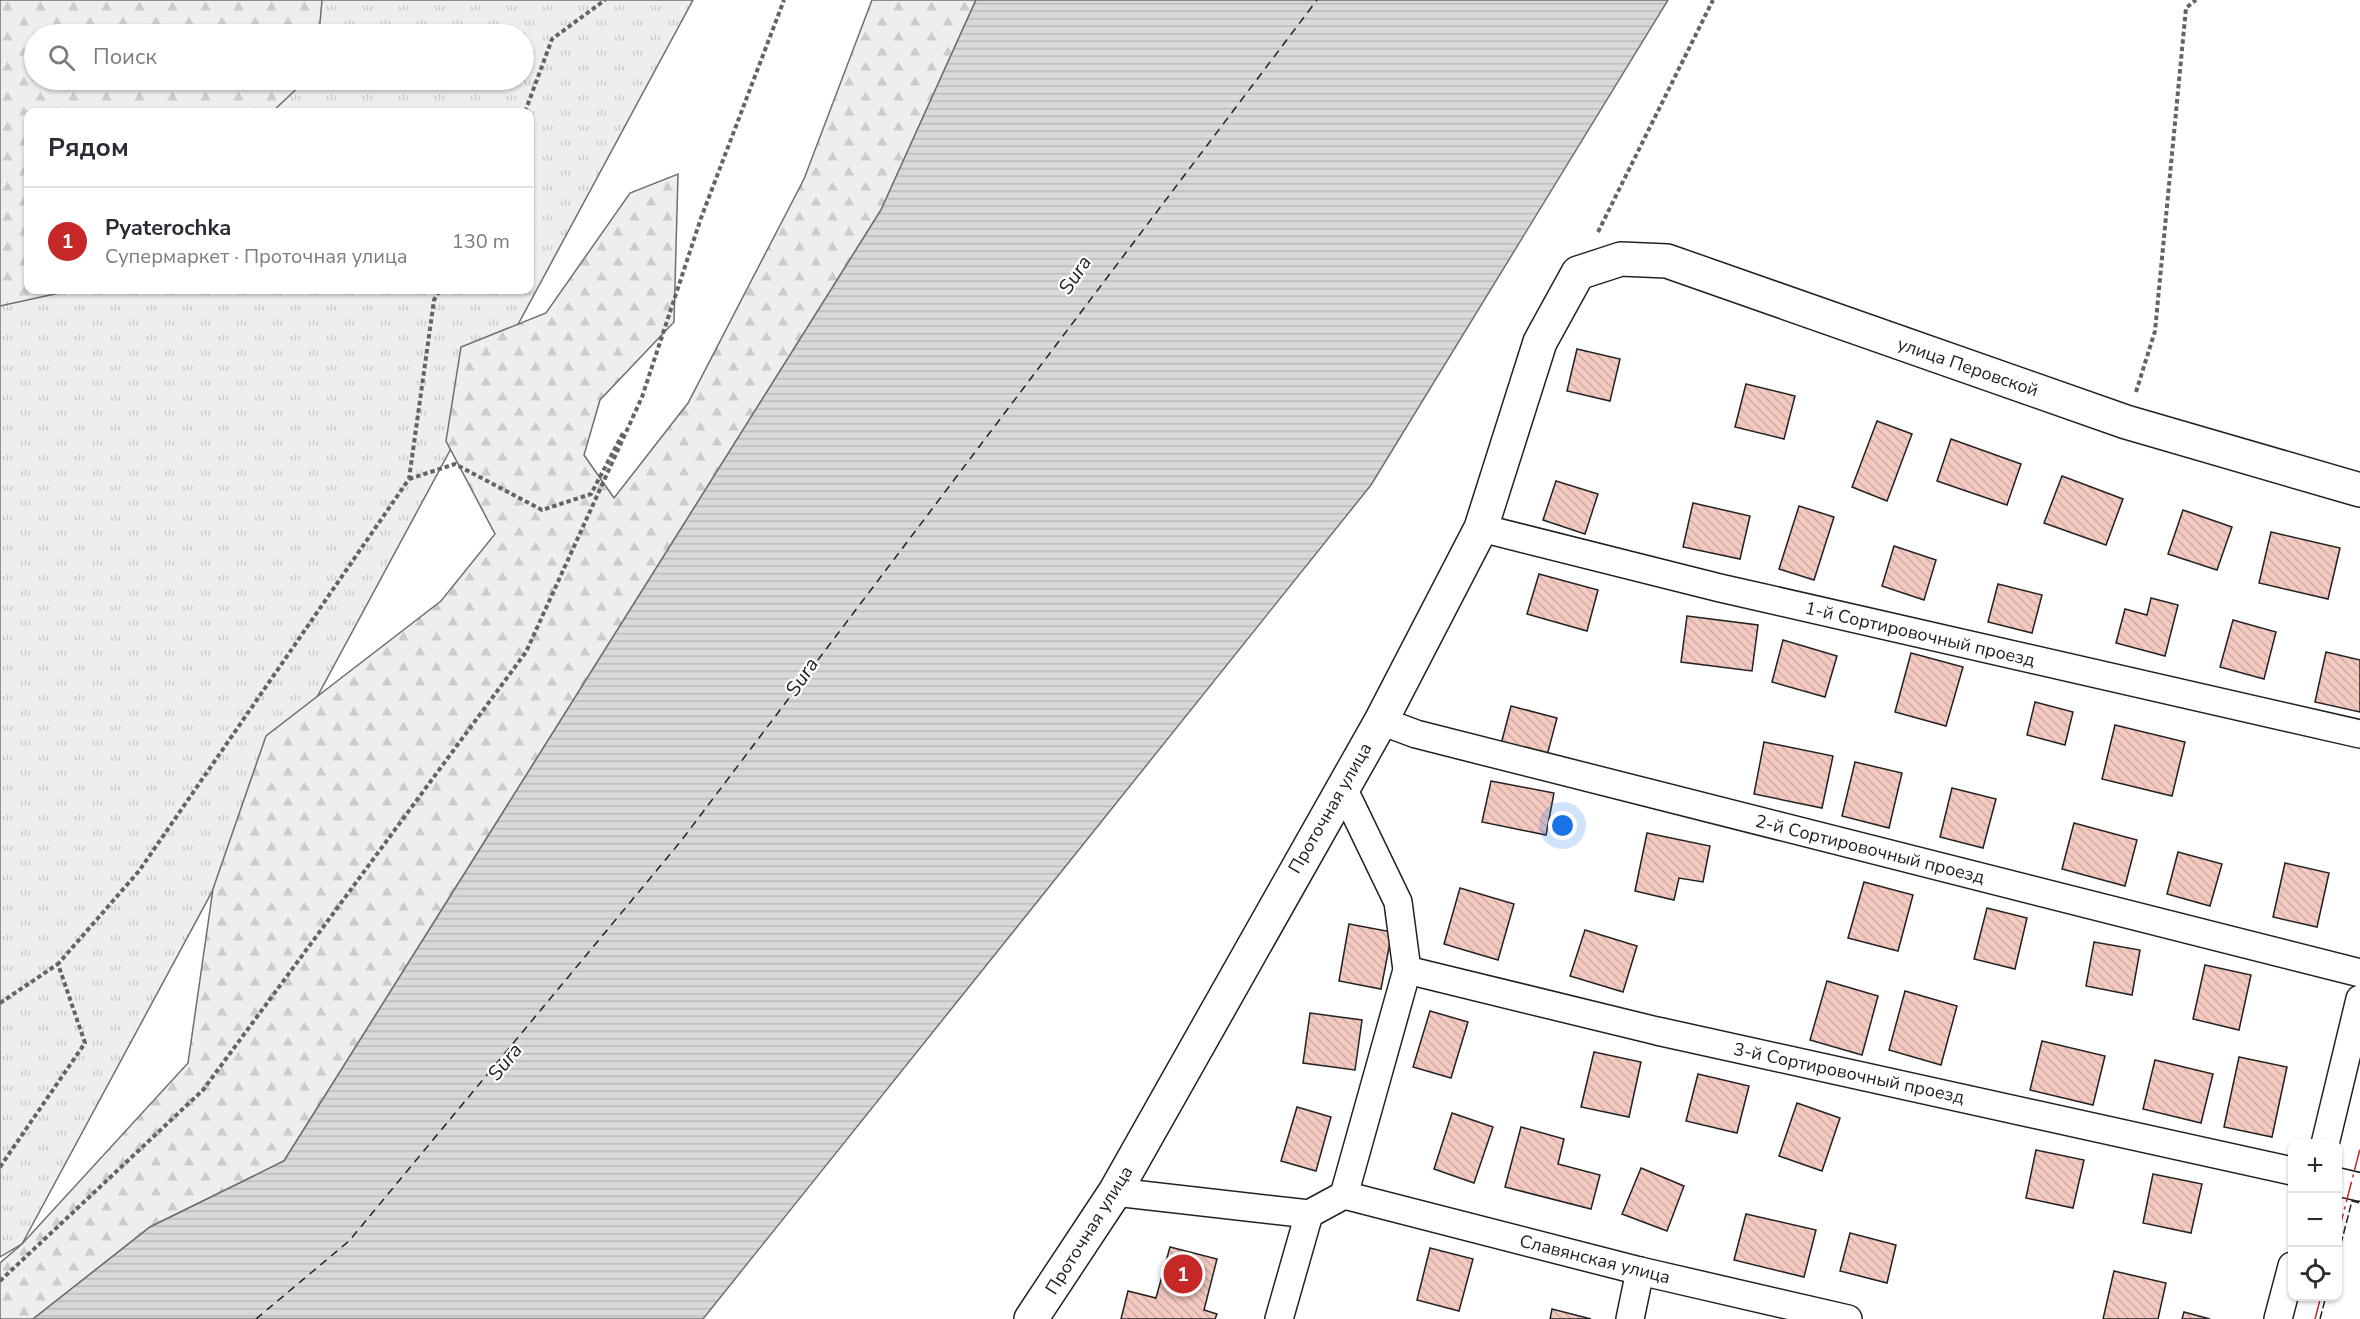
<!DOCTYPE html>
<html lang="ru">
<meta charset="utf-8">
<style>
:root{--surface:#fff;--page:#f2f2f3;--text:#2b2b33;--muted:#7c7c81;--line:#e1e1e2;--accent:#c62828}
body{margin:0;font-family:"Nunito Sans",sans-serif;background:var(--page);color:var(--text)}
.controls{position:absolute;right:18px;bottom:18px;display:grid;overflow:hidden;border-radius:12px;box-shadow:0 2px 4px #0004}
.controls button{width:54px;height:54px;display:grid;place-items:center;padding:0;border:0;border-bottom:2px solid var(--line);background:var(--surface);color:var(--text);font:30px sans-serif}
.you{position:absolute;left:1563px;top:826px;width:21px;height:21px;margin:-15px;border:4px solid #fff;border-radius:50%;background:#1a73e8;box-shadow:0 0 0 9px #1a73e833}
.badge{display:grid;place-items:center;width:39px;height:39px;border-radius:50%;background:var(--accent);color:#fff;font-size:20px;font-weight:700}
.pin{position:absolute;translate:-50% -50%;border:3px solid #fff;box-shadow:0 2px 6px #0006}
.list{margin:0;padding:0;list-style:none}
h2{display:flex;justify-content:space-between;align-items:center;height:78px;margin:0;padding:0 24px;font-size:26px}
h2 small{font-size:20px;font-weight:400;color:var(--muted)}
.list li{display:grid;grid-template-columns:39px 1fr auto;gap:18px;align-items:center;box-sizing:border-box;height:108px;padding:0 24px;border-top:2px solid var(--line)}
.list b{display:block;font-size:22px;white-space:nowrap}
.list p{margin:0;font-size:20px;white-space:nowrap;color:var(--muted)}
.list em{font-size:20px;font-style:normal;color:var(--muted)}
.icon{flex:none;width:33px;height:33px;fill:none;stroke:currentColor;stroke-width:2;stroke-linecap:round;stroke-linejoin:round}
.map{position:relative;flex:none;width:2360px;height:1319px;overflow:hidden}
.search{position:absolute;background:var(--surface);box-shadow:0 2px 4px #0004;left:24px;top:24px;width:510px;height:66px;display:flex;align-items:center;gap:15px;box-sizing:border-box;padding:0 21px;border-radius:33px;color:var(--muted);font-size:22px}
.panel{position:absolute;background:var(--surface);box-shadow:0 2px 4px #0004;left:24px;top:108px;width:510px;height:186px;border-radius:12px}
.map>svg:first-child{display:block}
.grass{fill:url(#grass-tufts);stroke:#6f6f6f;stroke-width:1.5;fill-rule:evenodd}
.forest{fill:url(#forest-firs);stroke:#6f6f6f;stroke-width:1.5}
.water{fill:url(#water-rules);stroke:#6f6f6f;stroke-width:1.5}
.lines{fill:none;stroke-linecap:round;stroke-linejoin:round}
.ferry{stroke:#222;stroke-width:1.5;stroke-dasharray:8 6;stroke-linecap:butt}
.building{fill:url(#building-back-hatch);stroke:#222;stroke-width:1.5}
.street-casing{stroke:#222;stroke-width:30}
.secondary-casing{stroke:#222;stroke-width:36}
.path{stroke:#646464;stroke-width:4;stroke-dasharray:4.5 3;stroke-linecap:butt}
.street{stroke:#fff;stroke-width:27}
.secondary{stroke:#fff;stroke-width:33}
.fence{stroke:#222;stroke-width:1.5;stroke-dasharray:8 3;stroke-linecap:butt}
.power{stroke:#c62828;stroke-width:1.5;stroke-dasharray:21 4.5 3 4.5;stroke-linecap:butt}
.labels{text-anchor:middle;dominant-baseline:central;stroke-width:4.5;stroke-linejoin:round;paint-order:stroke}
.street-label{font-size:18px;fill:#222;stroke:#fff}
.water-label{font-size:20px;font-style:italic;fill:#222;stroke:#fff}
</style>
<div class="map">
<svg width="2360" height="1319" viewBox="0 0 2360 1319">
<defs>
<pattern id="grass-tufts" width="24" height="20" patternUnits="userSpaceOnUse" patternTransform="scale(1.5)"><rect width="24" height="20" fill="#eee"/><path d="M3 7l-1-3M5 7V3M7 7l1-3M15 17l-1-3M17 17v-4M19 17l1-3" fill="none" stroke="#ccc"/></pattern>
<pattern id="forest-firs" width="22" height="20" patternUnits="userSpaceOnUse" patternTransform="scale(1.5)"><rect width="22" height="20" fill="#eee"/><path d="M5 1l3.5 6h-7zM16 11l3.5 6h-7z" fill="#ccc"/></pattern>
<pattern id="water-rules" width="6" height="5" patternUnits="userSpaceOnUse" patternTransform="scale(1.5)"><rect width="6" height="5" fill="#d9d9d9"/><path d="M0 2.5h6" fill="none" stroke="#bababa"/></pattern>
<pattern id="building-back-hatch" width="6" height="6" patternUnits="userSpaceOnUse" patternTransform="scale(1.5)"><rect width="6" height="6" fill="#f3c9c0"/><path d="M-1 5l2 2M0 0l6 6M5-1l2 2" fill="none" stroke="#d0aca5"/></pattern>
</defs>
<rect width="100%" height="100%" fill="#fff"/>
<path class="grass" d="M 0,0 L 693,0 L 22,1244 L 0,1257 ZM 34,34 L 524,34 L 524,80 L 34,80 ZM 28,112 L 530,112 L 530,290 L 28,290 Z"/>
<g class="forest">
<path d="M 0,0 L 322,0 L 319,34 L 34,34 L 34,80 L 306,80 L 272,112 L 28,112 L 28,290 L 73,290 L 0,306 Z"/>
<path d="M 872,0 L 976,0 L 881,210 L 284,1161 L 150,1227 L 33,1319 L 0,1319 L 0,1263 L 22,1244 L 188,1063 L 213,889 L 266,736 L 441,601 L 495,534 L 446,441 L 461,347 L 546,313 L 630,193 L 678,174 L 674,322 L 600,400 L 584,455 L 614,498 L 688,403 L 804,179 Z"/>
</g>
<path class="water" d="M 976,0 L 1668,0 L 1371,485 L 703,1319 L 33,1319 L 150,1227 L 284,1161 L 881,210 Z"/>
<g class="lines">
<path class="ferry" d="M 256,1319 L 349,1241 L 681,841 L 1317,0"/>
</g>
<g class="building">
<path d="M 1577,349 L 1620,359 L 1610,401 L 1567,391 Z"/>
<path d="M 1746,384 L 1795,396 L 1784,439 L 1735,427 Z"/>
<path d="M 1877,421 L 1912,434 L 1887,501 L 1852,487 Z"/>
<path d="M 1951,439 L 2021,464 L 2007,505 L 1937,481 Z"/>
<path d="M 2062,476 L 2123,499 L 2106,545 L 2044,523 Z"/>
<path d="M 1556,481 L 1598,494 L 1585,534 L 1543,520 Z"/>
<path d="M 1693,503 L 1750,516 L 1740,559 L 1683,547 Z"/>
<path d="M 1799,506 L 1834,517 L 1814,580 L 1779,569 Z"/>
<path d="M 2183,510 L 2232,527 L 2217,570 L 2168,554 Z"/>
<path d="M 2271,532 L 2340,548 L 2328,599 L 2259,583 Z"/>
<path d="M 1894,546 L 1936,560 L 1924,600 L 1882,586 Z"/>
<path d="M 1539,574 L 1598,590 L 1587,631 L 1527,614 Z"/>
<path d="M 1998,584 L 2042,595 L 2032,633 L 1988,622 Z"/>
<path d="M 2151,598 L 2178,605 L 2165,656 L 2116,643 L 2125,609 L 2147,615 Z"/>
<path d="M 1687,616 L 1758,625 L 1752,671 L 1681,662 Z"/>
<path d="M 2233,620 L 2276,632 L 2264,679 L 2220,667 Z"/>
<path d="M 1783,640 L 1837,656 L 1825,697 L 1772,682 Z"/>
<path d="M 2326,652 L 2360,660 L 2360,712 L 2315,702 Z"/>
<path d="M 1911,653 L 1963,667 L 1946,726 L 1895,712 Z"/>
<path d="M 2035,702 L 2073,712 L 2065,745 L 2027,735 Z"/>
<path d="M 1511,706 L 1557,718 L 1546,759 L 1500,748 Z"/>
<path d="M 2115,725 L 2185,742 L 2172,796 L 2102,779 Z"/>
<path d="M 1764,742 L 1833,756 L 1822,808 L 1754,794 Z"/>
<path d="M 1855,762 L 1902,773 L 1889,828 L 1842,816 Z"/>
<path d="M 1491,781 L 1554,793 L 1546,835 L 1482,822 Z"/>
<path d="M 1952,788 L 1996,799 L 1983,848 L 1940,837 Z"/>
<path d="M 2074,823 L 2137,840 L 2125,886 L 2062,869 Z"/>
<path d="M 1647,833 L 1710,846 L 1703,882 L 1679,878 L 1674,900 L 1635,891 Z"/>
<path d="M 2178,852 L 2222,864 L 2210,906 L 2167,894 Z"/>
<path d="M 2285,863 L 2329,873 L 2317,927 L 2273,917 Z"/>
<path d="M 1864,882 L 1913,895 L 1898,951 L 1848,938 Z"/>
<path d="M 1460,888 L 1514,904 L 1498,960 L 1444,944 Z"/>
<path d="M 1987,908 L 2027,918 L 2015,969 L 1974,959 Z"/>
<path d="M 1349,924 L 1392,932 L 1381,989 L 1339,981 Z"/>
<path d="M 1585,930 L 1637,946 L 1623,992 L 1570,976 Z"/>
<path d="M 2094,942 L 2140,950 L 2132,995 L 2086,986 Z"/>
<path d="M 2205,965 L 2251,975 L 2239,1030 L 2193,1019 Z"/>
<path d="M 1827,981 L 1878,996 L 1862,1055 L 1810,1040 Z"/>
<path d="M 1905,991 L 1957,1006 L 1941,1065 L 1889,1050 Z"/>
<path d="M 1430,1011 L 1468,1022 L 1451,1078 L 1413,1067 Z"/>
<path d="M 1310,1013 L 1362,1020 L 1355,1070 L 1303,1063 Z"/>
<path d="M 2042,1041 L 2105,1056 L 2093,1105 L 2030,1090 Z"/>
<path d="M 1594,1052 L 1641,1062 L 1629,1117 L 1581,1107 Z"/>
<path d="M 2239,1057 L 2287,1067 L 2272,1137 L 2224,1127 Z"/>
<path d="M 2155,1060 L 2213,1074 L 2201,1123 L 2143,1109 Z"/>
<path d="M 1698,1074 L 1749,1086 L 1737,1133 L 1686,1121 Z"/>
<path d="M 1797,1103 L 1840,1118 L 1822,1171 L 1779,1156 Z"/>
<path d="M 1297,1107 L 1331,1117 L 1316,1171 L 1281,1161 Z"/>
<path d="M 1452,1113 L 1493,1127 L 1474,1183 L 1434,1169 Z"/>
<path d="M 1521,1127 L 1564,1139 L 1558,1164 L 1600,1175 L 1591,1209 L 1505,1187 Z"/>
<path d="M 2036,1150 L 2084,1160 L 2073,1208 L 2026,1198 Z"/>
<path d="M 1641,1168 L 1684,1186 L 1667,1231 L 1622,1214 Z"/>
<path d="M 2153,1174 L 2202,1184 L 2191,1233 L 2143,1223 Z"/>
<path d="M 1746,1214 L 1816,1230 L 1804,1277 L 1734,1260 Z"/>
<path d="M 1850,1233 L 1896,1245 L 1887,1283 L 1840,1271 Z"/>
<path d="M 1170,1247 L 1217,1259 L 1204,1310 L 1217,1314 L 1215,1319 L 1121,1319 L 1128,1291 L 1156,1298 Z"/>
<path d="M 1430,1248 L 1473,1259 L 1459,1311 L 1417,1300 Z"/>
<path d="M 2114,1271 L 2166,1283 L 2158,1319 L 2103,1319 Z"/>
<path d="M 1552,1309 L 1591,1319 L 1550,1319 Z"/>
<path d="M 2184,1312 L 2210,1319 L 2182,1319 Z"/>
</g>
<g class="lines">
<g class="street-casing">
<g id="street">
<path d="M 1481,528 L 1720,588 L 2360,734"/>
<path d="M 1381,721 L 1416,734 L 2360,973"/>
<path d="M 1407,970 L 1657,1031 L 2292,1171"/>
<path d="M 2325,1144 L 2360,999"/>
<path d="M 2338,1182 L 2360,1187"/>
<path d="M 1115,1192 L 1309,1214 L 1344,1195 L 1407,970 L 1398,902 L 1342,786"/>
<path d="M 1344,1195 L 1640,1271 L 1848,1319"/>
<path d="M 1279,1319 L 1309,1214"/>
<path d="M 1630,1319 L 1640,1271"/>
<path d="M 2278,1319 L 2292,1266"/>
</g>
</g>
<g class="secondary-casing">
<path id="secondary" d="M 1031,1319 L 1115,1192 L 1381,721 L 1481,528 L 1540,342 L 1578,273 L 1621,259 L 1667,261 L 2126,422 L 2360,490"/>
</g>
<g class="path">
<path d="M 525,112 L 552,39 L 605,0"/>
<path d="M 1598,232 L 1713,0"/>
<path d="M 2136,392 L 2155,331 L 2186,8 L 2196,0"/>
<path d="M 409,479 L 455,464 L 542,510 L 591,494 L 623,433"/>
<path d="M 0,1003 L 58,964"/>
<path d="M 0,1167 L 85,1043 L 58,964 L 139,871 L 409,479 L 434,300 L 440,290"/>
<path d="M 0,1281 L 203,1090 L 526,652 L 642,397 L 701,218 L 784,0"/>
</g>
<use href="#street" class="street"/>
<use href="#secondary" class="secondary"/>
<g class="fence">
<path d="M 2338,1255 L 2352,1201 L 2360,1203"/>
<path d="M 2320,1319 L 2326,1296"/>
</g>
<g class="power">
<path d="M 2338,1234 L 2360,1149"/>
<path d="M 2315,1319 L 2321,1296"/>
</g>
</g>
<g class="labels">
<g class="street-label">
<text transform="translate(1968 367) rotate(19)">улица Перовской</text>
<text transform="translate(1920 634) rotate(13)">1-й Сортировочный проезд</text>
<text transform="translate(1330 808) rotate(-60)">Проточная улица</text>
<text transform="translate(1870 849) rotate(14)">2-й Сортировочный проезд</text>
<text transform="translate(1849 1073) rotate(12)">3-й Сортировочный проезд</text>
<text transform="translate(1089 1230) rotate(-58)">Проточная улица</text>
<text transform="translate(1595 1259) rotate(14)">Славянская улица</text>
</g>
<g class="water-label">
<text transform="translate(1075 275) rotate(-56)">Sura</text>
<text transform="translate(802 677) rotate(-56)">Sura</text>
<text transform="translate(505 1062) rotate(-51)">Sura</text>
</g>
</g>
</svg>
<div class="controls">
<button>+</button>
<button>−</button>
<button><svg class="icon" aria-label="locate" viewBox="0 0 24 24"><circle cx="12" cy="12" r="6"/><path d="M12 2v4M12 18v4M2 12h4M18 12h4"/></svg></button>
</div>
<div class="you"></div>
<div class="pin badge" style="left:1183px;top:1274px">1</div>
<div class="search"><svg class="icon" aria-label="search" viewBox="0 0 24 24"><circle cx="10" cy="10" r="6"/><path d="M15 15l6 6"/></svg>Поиск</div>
<section class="panel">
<h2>Рядом<small></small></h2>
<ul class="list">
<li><span class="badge">1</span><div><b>Pyaterochka</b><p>Супермаркет · Проточная улица</p></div><em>130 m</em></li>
</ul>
</section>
</div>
